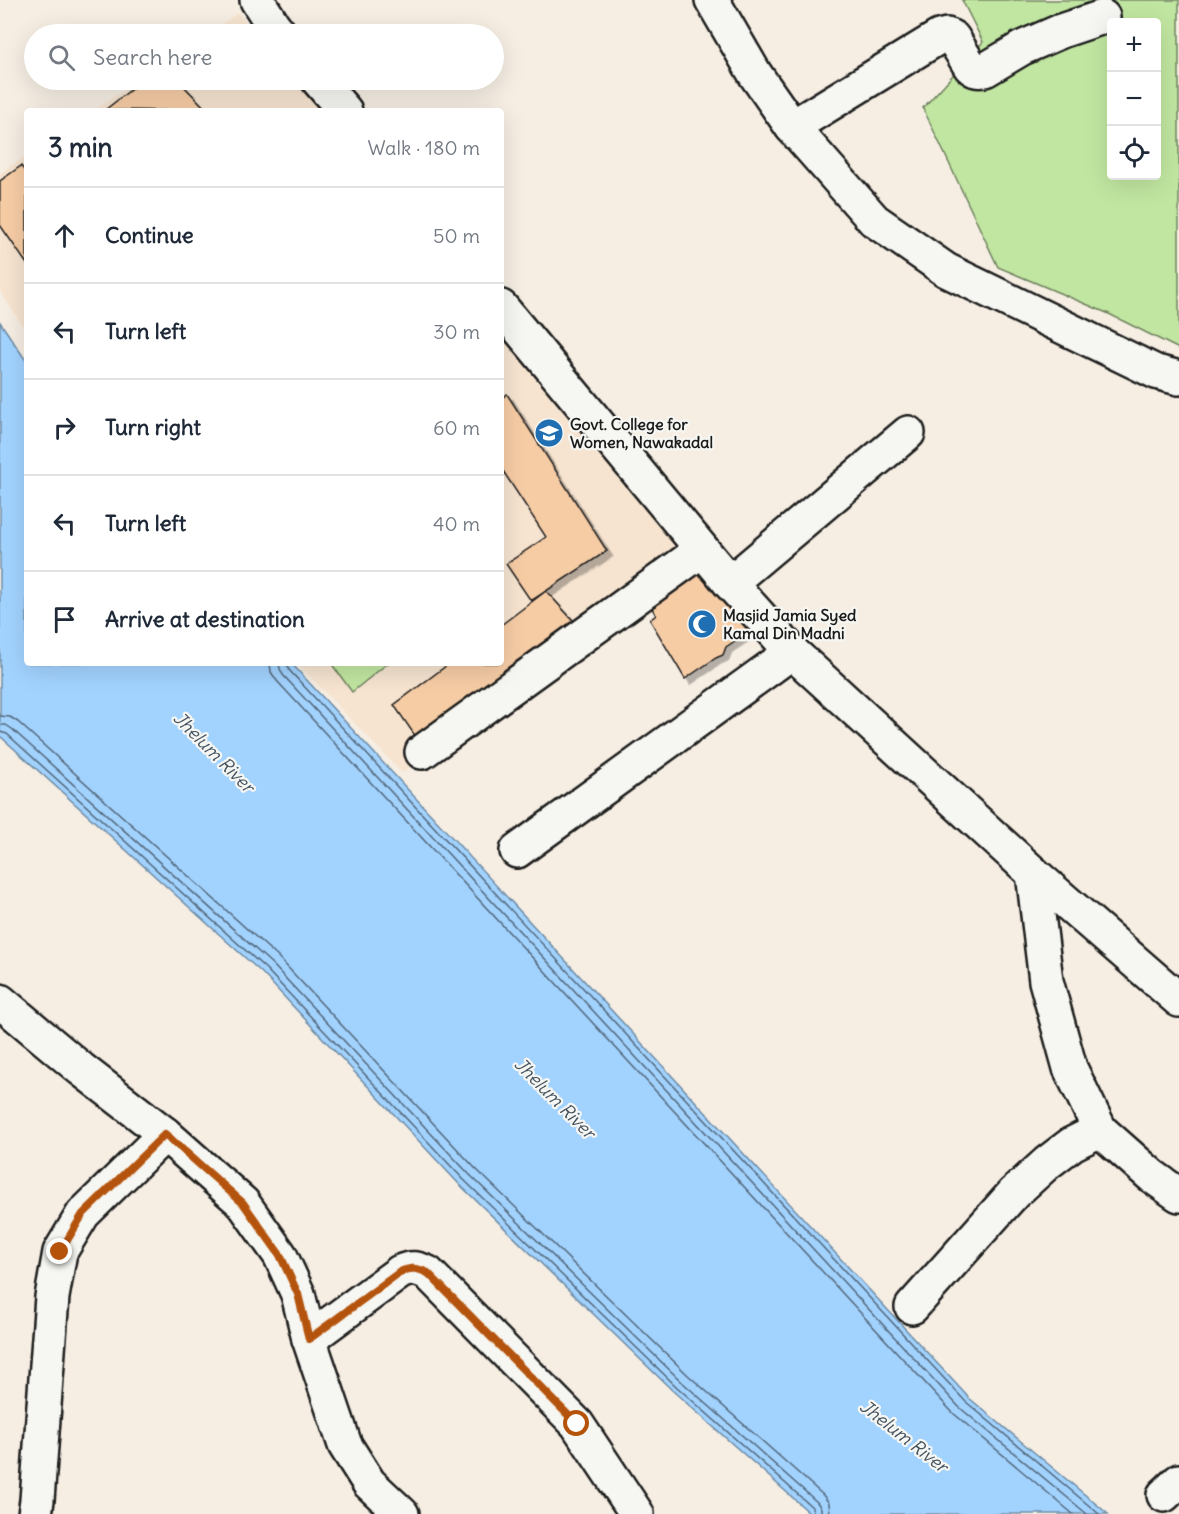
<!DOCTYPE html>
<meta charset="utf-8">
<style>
:root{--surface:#fff;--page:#f6f6f7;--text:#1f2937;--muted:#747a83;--line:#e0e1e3}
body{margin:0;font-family:Delius,sans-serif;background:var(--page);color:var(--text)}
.controls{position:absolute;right:18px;top:18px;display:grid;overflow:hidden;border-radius:6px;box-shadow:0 6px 24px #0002}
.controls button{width:54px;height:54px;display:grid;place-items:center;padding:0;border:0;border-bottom:2px solid var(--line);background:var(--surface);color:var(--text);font:30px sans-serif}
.stop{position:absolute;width:18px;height:18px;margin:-14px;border:4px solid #b45309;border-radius:50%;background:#fff}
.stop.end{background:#b45309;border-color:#fff;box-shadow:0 2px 6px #0008}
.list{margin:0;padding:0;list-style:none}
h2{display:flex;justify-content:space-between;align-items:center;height:78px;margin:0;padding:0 24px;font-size:26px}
h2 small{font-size:20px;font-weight:400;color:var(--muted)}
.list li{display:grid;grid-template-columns:39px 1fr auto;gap:18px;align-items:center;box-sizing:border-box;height:96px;padding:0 24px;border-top:2px solid var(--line)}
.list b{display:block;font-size:22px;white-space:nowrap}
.list em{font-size:20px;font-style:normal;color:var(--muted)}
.icon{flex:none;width:33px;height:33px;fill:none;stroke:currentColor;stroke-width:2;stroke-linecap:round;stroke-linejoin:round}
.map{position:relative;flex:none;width:1179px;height:1514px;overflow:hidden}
.search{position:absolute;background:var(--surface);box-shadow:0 6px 24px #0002;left:24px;top:24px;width:480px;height:66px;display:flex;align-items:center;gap:15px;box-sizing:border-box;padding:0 21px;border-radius:33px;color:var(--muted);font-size:22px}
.panel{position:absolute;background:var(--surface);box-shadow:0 6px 24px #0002;left:24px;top:108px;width:480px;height:558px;border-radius:6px}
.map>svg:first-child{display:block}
.built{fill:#f6e4d0}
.green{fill:#c1e6a1;stroke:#6e815e;stroke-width:1.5;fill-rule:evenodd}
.water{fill:#a2d3ff;stroke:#6c8aa4;stroke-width:1.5}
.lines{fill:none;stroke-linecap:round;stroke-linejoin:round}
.shore{stroke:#526577;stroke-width:1.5}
.building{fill:#f6cca5;stroke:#1c1c1c;stroke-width:1.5;filter:url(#shadow)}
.minor-casing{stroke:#1c1c1c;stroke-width:38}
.minor{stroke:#f6f6f2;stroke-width:33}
.route{stroke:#b45309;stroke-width:8}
.labels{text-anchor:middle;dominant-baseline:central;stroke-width:4.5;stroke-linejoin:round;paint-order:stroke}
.poi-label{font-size:16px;font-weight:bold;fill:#1c1c1c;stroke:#f6f6f2;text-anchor:start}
.water-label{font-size:18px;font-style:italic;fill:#445360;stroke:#f6f6f2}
</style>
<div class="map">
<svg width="1179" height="1514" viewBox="0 0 1179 1514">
<defs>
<filter id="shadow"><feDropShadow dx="5.5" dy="5.5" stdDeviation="0" flood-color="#0004"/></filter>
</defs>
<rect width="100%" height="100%" fill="#f6eee3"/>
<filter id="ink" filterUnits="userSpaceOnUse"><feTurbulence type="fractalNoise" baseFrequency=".0167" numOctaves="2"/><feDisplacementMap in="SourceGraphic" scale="12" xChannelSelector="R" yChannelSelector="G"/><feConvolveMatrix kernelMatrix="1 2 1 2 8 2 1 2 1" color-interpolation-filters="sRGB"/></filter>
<g filter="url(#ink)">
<g class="built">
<path d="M 238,13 L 258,34 L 206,34 Z"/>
<path d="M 139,80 L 300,80 L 330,111 L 93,111 Z"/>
<path d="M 27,155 L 27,333 L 0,291 L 0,173 Z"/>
<path d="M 501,316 L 693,549 L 402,773 L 297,663 L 501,663 Z"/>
</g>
<g class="green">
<path d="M 962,0 L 1179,0 L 1179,349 L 1107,313 L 998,267 L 923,108 L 983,42 ZM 1112,22 L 1156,22 L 1156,176 L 1112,176 Z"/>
<path d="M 331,663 L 388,663 L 352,692 Z"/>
</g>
<path class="water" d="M 0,322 L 27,362 L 27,663 L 291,663 L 969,1398 L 1108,1514 L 811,1514 L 673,1391 L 459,1184 L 262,973 L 0,736 Z"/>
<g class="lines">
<g class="shore">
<path d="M 270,663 L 271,672 L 277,681 L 953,1413 L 1073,1514"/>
<path d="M 279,663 L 280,669 L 283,675 L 959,1407 L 1087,1514"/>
<path d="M 287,663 L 289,670 L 965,1401 L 1099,1514"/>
<path d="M 0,716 L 10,717 L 18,722 L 278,957 L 475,1168 L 688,1375 L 823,1495 L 829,1503 L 830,1514"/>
<path d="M 0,725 L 6,725 L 12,729 L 272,964 L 469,1174 L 682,1382 L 817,1502 L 821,1508 L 821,1514"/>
<path d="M 0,732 L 7,734 L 266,969 L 463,1179 L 677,1387 L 812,1507 L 814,1514"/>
</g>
</g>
<g class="building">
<path d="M 143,80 L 178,80 L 208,111 L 105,110 Z"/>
<path d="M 21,166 L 27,174 L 27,264 L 0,225 L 0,181 Z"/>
<path d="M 507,394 L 607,551 L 531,601 L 506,564 L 546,537 L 501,468 L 501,399 Z"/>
<path d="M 699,569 L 756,627 L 726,647 L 723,655 L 716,658 L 685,679 L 650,620 L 656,615 L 647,600 Z"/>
<path d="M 546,591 L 581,629 L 420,743 L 394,705 L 450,663 L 501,663 L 501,625 Z"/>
</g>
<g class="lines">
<g class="minor-casing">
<g id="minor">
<path d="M 257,0 L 273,25 L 280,34"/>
<path d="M 712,0 L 755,74 L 792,127 L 874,220 L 946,270 L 1156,372 L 1179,378"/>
<path d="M 318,80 L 345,111"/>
<path d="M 792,127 L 939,37 L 947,35 L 953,38 L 970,66 C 975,71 978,71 985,70 L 1022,48 L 1061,31 L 1103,17"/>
<path d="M 501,307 L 730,583 L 792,652 L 1033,873 L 1179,1000"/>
<path d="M 730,583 L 908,433"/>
<path d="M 422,752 L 702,550"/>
<path d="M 517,851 L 792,652"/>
<path d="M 1033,873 L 1046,981 L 1070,1068 L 1100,1130 L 1152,1176 L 1179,1195"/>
<path d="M 0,1001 L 81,1069 L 165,1134 L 243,1203 L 280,1255 L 298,1294 L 309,1339 L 400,1272 C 411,1267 417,1268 428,1273 L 577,1424 L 637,1514"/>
<path d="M 912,1307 L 1014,1193 L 1047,1163 L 1072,1144 L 1100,1130"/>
<path d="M 309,1339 L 345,1445 L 369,1483 L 402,1514"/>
<path d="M 1164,1495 L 1179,1481"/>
<path d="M 35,1514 L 37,1500 L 52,1297 L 60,1252 L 83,1214 L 165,1134"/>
</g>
</g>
<use href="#minor" class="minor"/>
</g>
</g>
<g class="lines" filter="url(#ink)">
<path class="route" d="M 60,1252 L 83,1214 L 165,1134 L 243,1203 L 280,1255 L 298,1294 L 309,1339 L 400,1272 C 411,1267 417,1268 428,1273 L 577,1424"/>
</g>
<defs>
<g id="university-disc" transform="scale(1.5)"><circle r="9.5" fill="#1f6fb2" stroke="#f6f6f2"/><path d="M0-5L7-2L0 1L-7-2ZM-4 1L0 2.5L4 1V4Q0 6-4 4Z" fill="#fff"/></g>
<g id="mosque-disc" transform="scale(1.5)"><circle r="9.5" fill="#1f6fb2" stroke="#f6f6f2"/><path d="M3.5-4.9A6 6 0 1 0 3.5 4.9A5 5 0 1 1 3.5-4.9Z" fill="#fff"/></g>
</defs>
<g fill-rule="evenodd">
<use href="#university-disc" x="549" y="433"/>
<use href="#mosque-disc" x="702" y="624"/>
</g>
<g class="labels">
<g class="poi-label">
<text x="570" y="424">Govt. College for<tspan x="570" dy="18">Women, Nawakadal</tspan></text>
<text x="723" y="615">Masjid Jamia Syed<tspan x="723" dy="18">Kamal Din Madni</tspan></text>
</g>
<g class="water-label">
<text transform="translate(214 752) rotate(45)">Jhelum River</text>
<text transform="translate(555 1098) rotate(45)">Jhelum River</text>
<text transform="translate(904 1436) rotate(38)">Jhelum River</text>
</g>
</g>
</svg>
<div class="controls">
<button>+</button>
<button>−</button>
<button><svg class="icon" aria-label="locate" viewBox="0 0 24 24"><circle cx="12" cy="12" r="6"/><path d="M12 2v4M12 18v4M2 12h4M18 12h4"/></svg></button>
</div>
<div class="stop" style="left:577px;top:1424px"></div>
<div class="stop end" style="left:60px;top:1252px"></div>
<div class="search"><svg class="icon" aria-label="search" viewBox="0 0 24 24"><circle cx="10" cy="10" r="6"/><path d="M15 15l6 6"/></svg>Search here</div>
<section class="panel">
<h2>3 min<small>Walk · 180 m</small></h2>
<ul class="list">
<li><svg class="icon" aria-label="ahead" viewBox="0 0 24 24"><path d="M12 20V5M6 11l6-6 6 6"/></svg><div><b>Continue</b></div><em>50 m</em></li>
<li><svg class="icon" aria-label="left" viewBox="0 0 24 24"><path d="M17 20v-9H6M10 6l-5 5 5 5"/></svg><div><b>Turn left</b></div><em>30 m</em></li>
<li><svg class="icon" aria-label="right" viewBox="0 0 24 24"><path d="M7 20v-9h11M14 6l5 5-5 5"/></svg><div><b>Turn right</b></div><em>60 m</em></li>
<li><svg class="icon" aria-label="left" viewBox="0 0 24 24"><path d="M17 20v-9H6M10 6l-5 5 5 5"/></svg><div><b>Turn left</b></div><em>40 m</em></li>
<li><svg class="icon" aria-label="arrive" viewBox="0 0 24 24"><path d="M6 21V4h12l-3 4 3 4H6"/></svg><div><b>Arrive at destination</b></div></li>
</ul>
</section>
</div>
